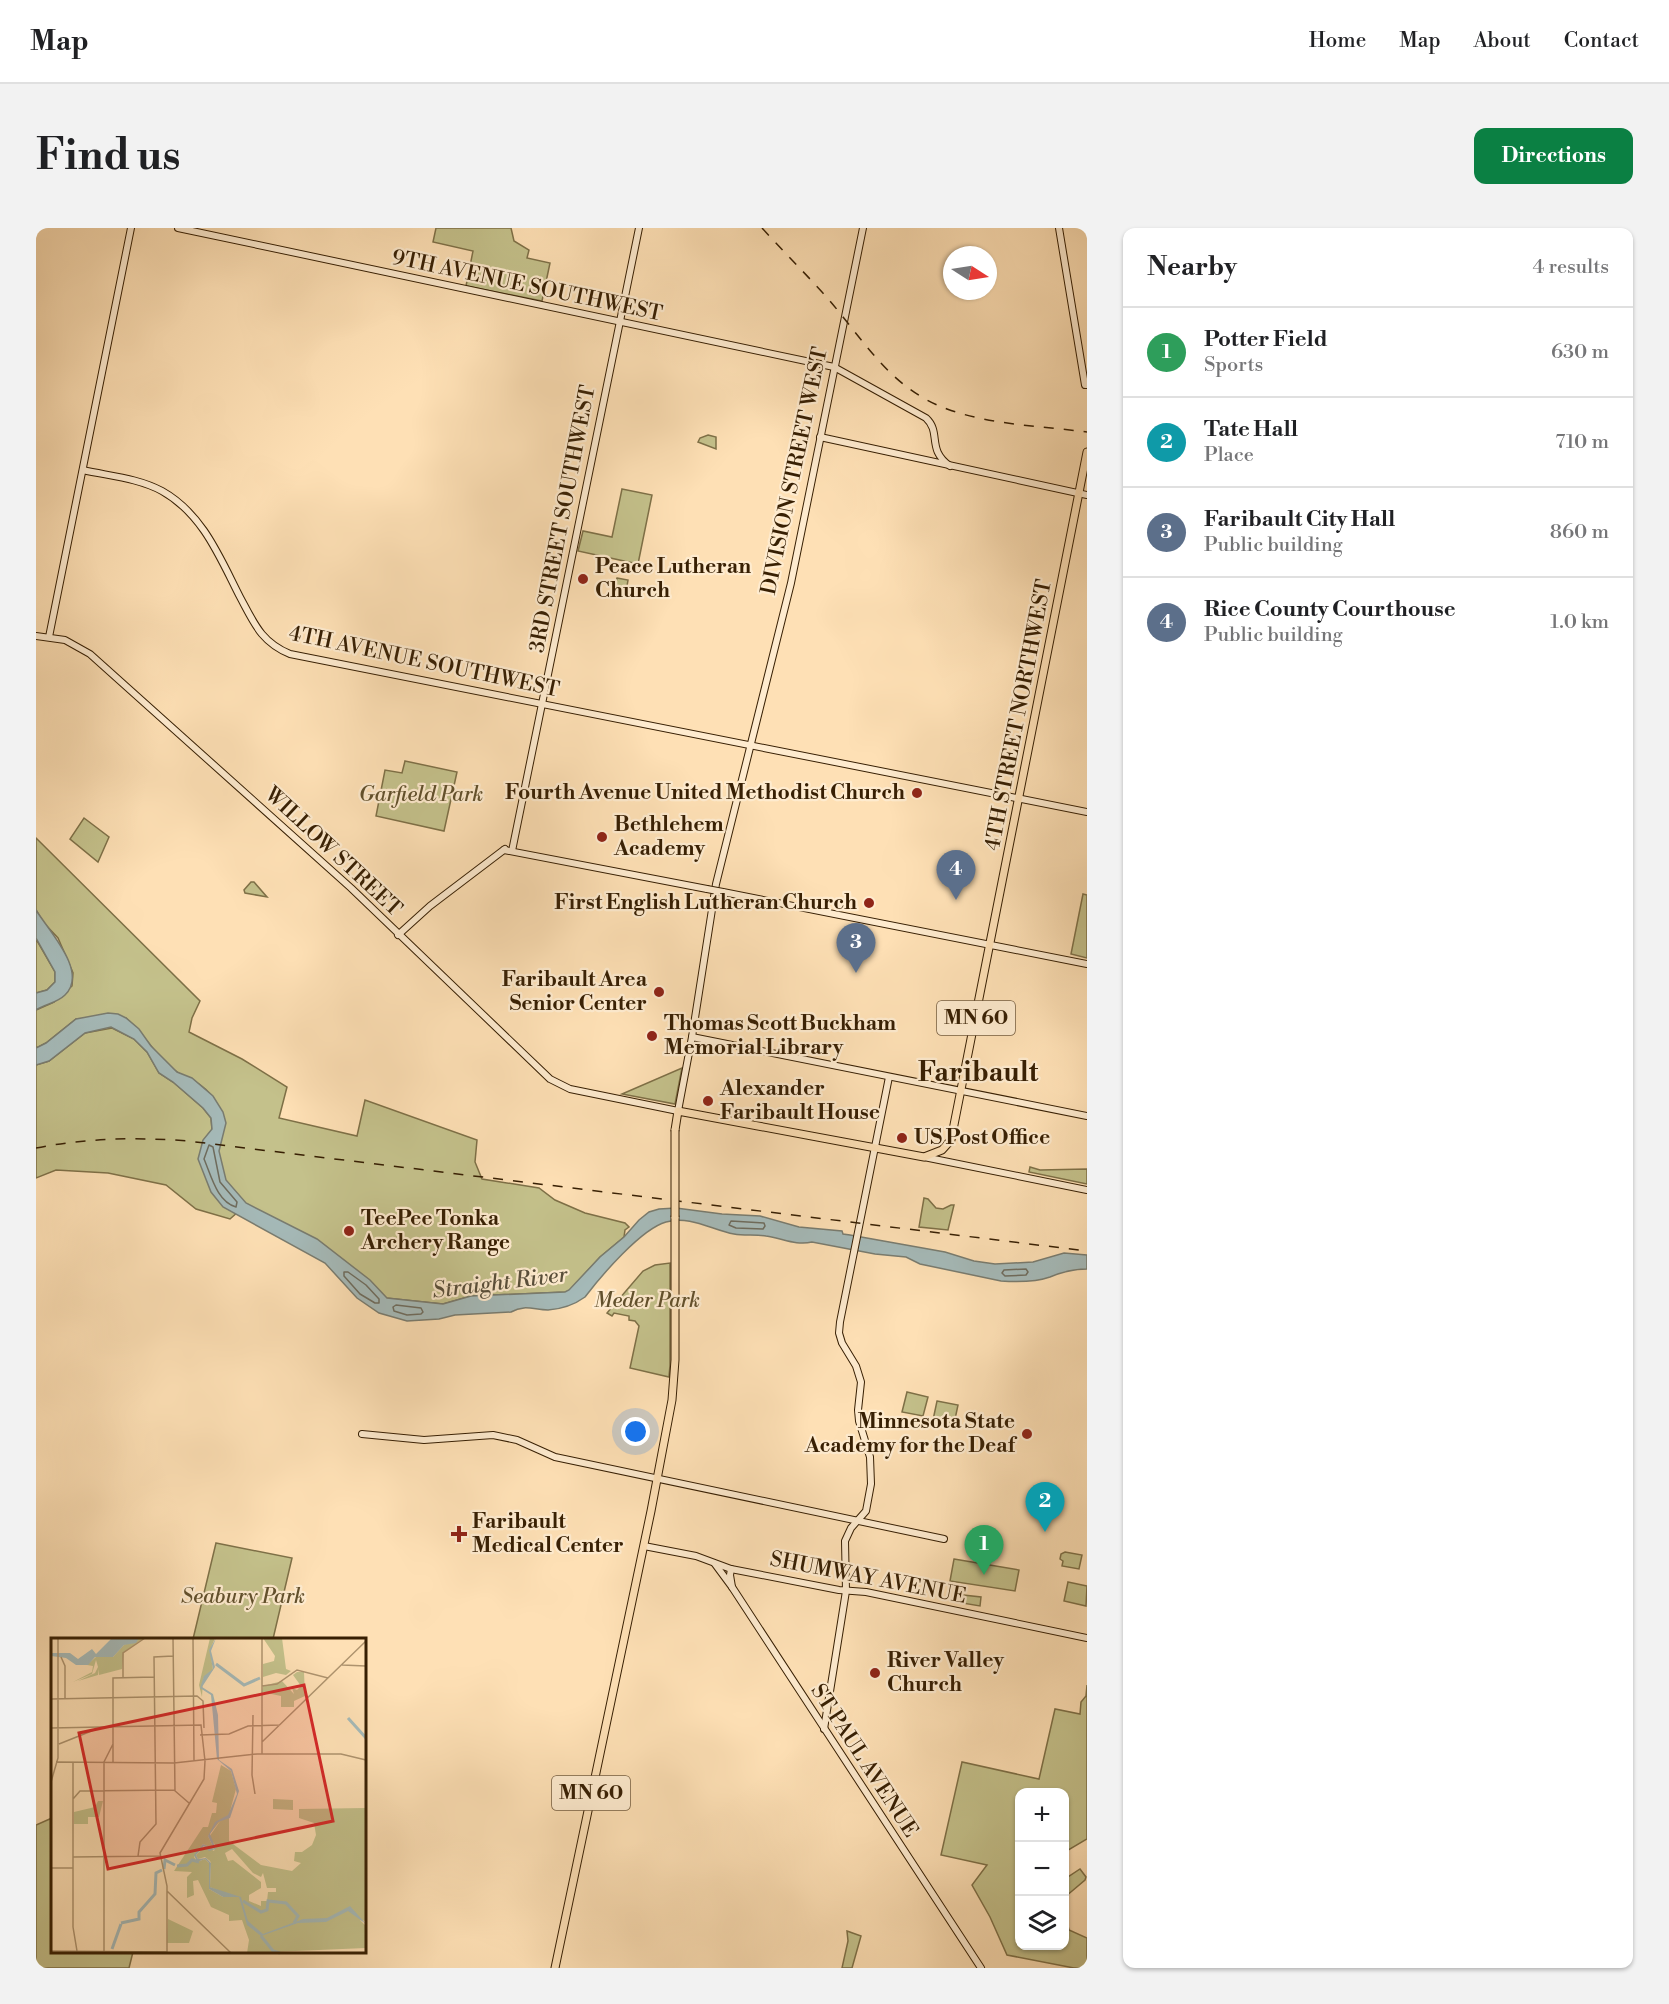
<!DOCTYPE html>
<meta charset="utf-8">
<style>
:root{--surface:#fff;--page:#f2f2f2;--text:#202124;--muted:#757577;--line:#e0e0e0;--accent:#0b8043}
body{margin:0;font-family:"Libre Bodoni",serif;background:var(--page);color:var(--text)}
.controls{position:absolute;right:18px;bottom:18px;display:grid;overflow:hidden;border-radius:12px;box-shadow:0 2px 4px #0004}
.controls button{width:54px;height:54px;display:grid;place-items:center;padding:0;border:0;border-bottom:2px solid var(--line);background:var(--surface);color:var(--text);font:30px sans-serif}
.compass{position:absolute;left:907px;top:18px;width:54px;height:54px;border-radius:50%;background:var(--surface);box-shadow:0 2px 4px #0004;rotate:102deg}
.you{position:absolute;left:600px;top:1204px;width:21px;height:21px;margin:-15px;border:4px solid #fff;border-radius:50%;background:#1a73e8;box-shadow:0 0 0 9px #1a73e833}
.badge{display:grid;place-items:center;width:39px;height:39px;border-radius:50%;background:var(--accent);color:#fff;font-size:20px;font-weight:700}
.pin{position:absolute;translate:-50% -50px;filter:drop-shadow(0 2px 3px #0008)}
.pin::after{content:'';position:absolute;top:32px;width:21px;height:18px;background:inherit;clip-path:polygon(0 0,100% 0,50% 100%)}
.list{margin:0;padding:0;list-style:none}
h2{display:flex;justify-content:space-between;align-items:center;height:78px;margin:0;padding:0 24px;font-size:26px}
h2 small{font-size:20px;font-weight:400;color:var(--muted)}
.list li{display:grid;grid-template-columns:39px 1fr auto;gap:18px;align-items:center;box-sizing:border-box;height:90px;padding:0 24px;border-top:2px solid var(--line)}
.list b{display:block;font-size:22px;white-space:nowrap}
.list p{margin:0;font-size:20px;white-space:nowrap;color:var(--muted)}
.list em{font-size:20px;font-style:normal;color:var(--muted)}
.icon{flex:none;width:33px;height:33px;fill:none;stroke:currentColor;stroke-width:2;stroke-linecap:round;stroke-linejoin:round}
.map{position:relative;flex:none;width:1051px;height:1740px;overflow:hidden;border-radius:12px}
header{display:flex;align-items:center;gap:36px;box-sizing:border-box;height:84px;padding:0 30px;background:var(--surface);border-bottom:2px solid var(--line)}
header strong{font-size:28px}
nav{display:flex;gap:33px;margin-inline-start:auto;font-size:21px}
.intro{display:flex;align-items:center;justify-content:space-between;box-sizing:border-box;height:144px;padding:0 36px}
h1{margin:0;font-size:42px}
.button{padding:15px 27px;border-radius:12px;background:var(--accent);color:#fff;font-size:21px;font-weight:700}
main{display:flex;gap:36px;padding:0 36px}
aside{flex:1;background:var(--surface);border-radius:12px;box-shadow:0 2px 4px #0004}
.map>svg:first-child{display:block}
.green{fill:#c4c18b;stroke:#7e7047;stroke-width:1.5}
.water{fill:#a5bab9;stroke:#797c70;stroke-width:1.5}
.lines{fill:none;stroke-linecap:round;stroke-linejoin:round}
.shore{stroke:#6e6c5e;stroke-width:1.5}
.secondary-casing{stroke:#371f03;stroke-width:8}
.primary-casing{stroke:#371f03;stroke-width:9}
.secondary{stroke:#feebcf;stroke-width:6}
.primary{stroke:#fee0b5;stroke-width:7}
.rail{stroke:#371f03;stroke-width:1.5;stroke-dasharray:10 10;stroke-linecap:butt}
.secondary-bridge-casing{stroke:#371f03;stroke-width:8;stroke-linecap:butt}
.primary-bridge-casing{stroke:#371f03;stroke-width:9;stroke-linecap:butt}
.secondary-bridge{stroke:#feebcf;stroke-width:6}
.primary-bridge{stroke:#fee0b5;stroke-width:7}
.poi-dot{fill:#8f2418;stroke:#feebcf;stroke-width:2}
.labels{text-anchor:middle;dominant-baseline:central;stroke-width:4.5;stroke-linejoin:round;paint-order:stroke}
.shield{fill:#feebcf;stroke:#735c40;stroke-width:1.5}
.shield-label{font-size:20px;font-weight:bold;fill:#371f03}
.street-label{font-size:21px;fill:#371f03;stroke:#feebcf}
.poi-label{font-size:21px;font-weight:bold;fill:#371f03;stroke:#feebcf;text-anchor:start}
.park-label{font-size:21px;font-style:italic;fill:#61502c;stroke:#feebcf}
.water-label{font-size:22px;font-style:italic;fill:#584e3a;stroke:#feebcf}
.district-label{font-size:27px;font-weight:bold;fill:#371f03;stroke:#feebcf}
.inset-river{fill:none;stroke:#a5bab9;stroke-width:3}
.inset-road{fill:none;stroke:#ae936e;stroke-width:1.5}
.view{fill:#d62828;fill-opacity:0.15;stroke:#d62828;stroke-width:3}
.inset-edge{fill:none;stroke:#371f03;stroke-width:3}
</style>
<header>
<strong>Map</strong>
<nav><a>Home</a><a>Map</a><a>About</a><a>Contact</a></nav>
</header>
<div class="intro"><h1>Find us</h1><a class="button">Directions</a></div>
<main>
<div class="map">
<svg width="1051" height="1740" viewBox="0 0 1051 1740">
<rect width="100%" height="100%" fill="#fee0b5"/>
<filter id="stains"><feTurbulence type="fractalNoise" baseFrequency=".00333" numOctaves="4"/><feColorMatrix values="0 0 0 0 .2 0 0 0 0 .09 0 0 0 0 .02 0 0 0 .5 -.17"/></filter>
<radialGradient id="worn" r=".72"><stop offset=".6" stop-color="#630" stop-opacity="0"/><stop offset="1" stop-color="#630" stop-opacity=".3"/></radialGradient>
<g class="green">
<path d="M 400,0 L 475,0 L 478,13 L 493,22 L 491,30 L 514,35 L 506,73 L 430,58 L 437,23 L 397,14 Z"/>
<path d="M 672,207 L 680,209 L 680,221 L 662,214 L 664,210 Z"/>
<path d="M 586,261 L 616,267 L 602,336 L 542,323 L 547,303 L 576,309 Z"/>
<path d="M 581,350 L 592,352 L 590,364 L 578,362 Z"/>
<path d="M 369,533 L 421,544 L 408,603 L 340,588 L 349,542 L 366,545 Z"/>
<path d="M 48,590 L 73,609 L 62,634 L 34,611 Z"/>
<path d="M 0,610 L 164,773 L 156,790 L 153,804 L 206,831 L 251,859 L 243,890 L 321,908 L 329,872 L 441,912 L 439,934 L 446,951 L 503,960 L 519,972 L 549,985 L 589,995 L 593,999 L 589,1002 L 588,1009 L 564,1029 L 533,1063 L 529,1064 L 435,1068 L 407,1076 L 350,1070 C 314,1030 257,1004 211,976 L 194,991 L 160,981 L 130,957 L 72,945 L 20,942 L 0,950 L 0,837 L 13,833 L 49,805 L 76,800 L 98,811 L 111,824 L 123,845 L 137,854 L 167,880 L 175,890 L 176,902 L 168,912 L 185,911 C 183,901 181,874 175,867 C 165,854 153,852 141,844 C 122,832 108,805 90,790 L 40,791 L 10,815 L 0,820 L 0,782 L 18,774 L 36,758 L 37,745 L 22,710 L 7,694 L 0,682 Z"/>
<path d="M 215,654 L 218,654 L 231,669 L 209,665 L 208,662 Z"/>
<path d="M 1047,666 L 1051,667 L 1051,730 L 1035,726 Z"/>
<path d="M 0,711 L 19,744 L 19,754 L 11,762 L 0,765 Z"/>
<path d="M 646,840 L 639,876 L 586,866 Z"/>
<path d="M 994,939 L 1004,942 L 1051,941 L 1051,956 L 993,944 Z"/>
<path d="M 888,970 L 892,971 L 900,980 L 907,981 L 915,977 L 918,977 L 912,1002 L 883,999 Z"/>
<path d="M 634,1035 L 634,1137 L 633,1149 L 594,1140 L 603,1098 L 599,1093 L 593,1092 L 593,1088 L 578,1085 L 576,1088 L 571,1085 L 607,1043 L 619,1037 Z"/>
<path d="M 871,1164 L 892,1169 L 887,1188 L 866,1184 Z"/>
<path d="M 901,1173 L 922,1177 L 918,1196 L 897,1192 Z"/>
<path d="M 180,1315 L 256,1330 L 237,1411 L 157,1411 Z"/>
<path d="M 1029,1324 L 1046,1327 L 1043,1341 L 1026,1338 L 1027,1333 L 1024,1331 L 1025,1326 Z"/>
<path d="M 918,1331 L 983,1342 L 979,1363 L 914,1353 Z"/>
<path d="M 1032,1354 L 1051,1358 L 1050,1378 L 1028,1373 Z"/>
<path d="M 927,1367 L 945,1369 L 944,1378 L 926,1375 Z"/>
<path d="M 1051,1457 L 1051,1611 L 1029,1624 L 1028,1564 L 984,1564 L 984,1718 L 1028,1718 L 1029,1686 L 1033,1702 L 1051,1710 L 1051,1740 L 1038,1740 L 971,1727 L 954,1689 L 936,1657 L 951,1637 L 905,1627 L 926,1534 L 1003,1551 L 1019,1481 L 1044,1486 L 1045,1474 L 1050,1468 Z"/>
<path d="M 16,1590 L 16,1724 L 97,1724 L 93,1740 L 0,1740 L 0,1597 Z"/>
<path d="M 1044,1641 L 1050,1649 L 1049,1652 L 1029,1669 L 1029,1651 Z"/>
<path d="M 811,1703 L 825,1708 L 816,1740 L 806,1740 L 812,1713 Z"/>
</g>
<g class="water">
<path d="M 0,682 C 12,702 53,744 29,767 C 21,775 9,776 0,782 L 0,765 L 11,762 L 19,754 L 19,744 L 0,710 Z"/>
<path d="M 72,785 L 82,786 L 90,790 L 103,801 L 115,818 L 141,844 L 156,850 L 177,868 L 187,884 L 190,895 L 183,923 L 190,952 L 210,975 L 281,1011 L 334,1052 L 351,1070 L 407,1076 L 435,1068 L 529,1064 L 533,1062 L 564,1029 L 588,1009 L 603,992 L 613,984 L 623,981 L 640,980 L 686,986 L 724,988 L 763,999 L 806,1003 L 807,1006 L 814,1007 L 909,1024 L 938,1033 L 959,1036 L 997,1034 L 1028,1025 L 1051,1027 L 1051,1041 C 1038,1041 1026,1044 1014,1049 C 1000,1054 980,1054 965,1053 L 884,1036 L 870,1029 L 839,1026 L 776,1014 C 760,1018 746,1010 730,1008 C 720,1006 708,1008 698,1006 C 676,1002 654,987 630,994 C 605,1001 565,1048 549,1069 C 538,1077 526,1081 512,1082 C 498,1082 489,1076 475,1084 L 419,1087 L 403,1091 L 371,1093 L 343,1085 L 321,1070 L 289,1035 L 187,979 L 175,964 L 162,931 L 167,912 L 176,901 L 175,890 L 167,880 L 137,854 L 123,845 L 111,824 L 98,811 L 75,799 L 49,805 L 13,833 L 0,837 L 0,820 L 10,815 L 40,791 Z"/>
</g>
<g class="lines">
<g class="shore">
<path d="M 173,917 L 177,919 L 184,954 L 201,974 L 200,979 C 181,974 175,947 168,931 Z"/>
<path d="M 695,993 L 728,995 L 729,998 L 727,1001 L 700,1000 L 693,997 Z"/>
<path d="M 990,1041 L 992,1044 L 990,1047 L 969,1048 L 966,1045 L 968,1042 Z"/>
<path d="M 308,1044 L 312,1044 L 330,1057 L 343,1071 L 343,1075 L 339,1075 L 324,1066 L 308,1048 Z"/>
<path d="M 360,1077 L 385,1080 L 387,1084 L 385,1086 L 371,1087 L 358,1083 L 357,1079 Z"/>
</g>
<g class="secondary-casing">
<g id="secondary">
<path d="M 142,0 L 798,139 L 890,190 C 906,205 890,221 914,238"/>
<path d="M 1023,0 L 1049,157 L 1051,157"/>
<path d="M 784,209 L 1051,267"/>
<path d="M 47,242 C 73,248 102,250 126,263 C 167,286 184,330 204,369 C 218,395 225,414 254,426 L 1051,584"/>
<path d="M 0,408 L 29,412 L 54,426 L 315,660 L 514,851 L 534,861 L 642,883 L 656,809 L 680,656 L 755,355 L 827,0"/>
<path d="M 13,409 L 95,0"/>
<path d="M 468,622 L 671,661"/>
<path d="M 476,623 L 603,0"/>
<path d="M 687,664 L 1051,736"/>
<path d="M 362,707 L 394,678 L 469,621"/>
<path d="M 656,809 L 1051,888"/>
<path d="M 888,929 L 1051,962"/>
<path d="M 326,1206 L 388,1212 L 457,1207 L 481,1212 L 519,1229 L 908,1311"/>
<path d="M 608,1318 L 660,1328 L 695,1341 L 803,1362 L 830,1364 L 1051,1410"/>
<path d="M 679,1336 L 696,1359"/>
<path d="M 695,1341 L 694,1347 L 696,1359 L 945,1740"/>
<path d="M 788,1501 L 810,1363 L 809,1313 L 815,1300 L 830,1283 L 835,1256 L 834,1229 L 823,1193 L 822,1182 L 825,1154 L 820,1138 L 806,1115 L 803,1105 L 804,1094 L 853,849"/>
</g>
</g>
<g class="primary-casing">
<g id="primary">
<path d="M 639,902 L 642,883 L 888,929 L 906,922 L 915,912 L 1051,224"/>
<path d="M 519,1740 L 615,1283 L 636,1172 L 639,1132 L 639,989"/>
</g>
</g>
<use href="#secondary" class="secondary"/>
<use href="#primary" class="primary"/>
<g class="rail">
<path d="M 726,0 C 746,22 766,42 786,64 C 826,108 851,159 911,181 C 955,197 1005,198 1051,204"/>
<path d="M 0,920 C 51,910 100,909 152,913 L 1051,1023"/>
</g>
<g class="secondary-bridge-casing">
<path id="secondary-bridge" d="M 671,661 L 687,664"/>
</g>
<g class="primary-bridge-casing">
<path id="primary-bridge" d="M 639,989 L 639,902"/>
</g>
<use href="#secondary-bridge" class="secondary-bridge"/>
<use href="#primary-bridge" class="primary-bridge"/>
</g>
<g class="poi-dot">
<circle cx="547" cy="351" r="6"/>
<circle cx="881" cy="565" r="6"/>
<circle cx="566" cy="609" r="6"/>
<circle cx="833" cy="675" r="6"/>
<circle cx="623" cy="764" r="6"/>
<circle cx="616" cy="808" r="6"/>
<circle cx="672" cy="873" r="6"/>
<circle cx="866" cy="910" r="6"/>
<circle cx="313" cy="1003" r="6"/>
<circle cx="991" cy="1206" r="6"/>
<path d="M420 1297h6v6h6v6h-6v6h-6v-6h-6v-6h6z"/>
<circle cx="839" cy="1445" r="6"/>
</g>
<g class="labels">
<g class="shield">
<rect x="901" y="773" width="78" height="34" rx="4.5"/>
<rect x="516" y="1548" width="78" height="34" rx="4.5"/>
</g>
<g class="shield-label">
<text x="940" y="790">MN 60</text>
<text x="555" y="1565">MN 60</text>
</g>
<g class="street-label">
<text transform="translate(491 58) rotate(12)">9TH AVENUE SOUTHWEST</text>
<text transform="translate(759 243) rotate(-78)">DIVISION STREET WEST</text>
<text transform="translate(527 291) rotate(-79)">3RD STREET SOUTHWEST</text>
<text transform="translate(388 434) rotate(12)">4TH AVENUE SOUTHWEST</text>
<text transform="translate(983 487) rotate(-79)">4TH STREET NORTHWEST</text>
<text transform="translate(297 624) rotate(43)">WILLOW STREET</text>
<text transform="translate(832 1350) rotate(11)">SHUMWAY AVENUE</text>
<text transform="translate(828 1533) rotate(57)">ST PAUL AVENUE</text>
</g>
<g class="poi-label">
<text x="559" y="339">Peace Lutheran<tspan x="559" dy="24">Church</tspan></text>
<text x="869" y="565" text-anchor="end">Fourth Avenue United Methodist Church</text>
<text x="578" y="597">Bethlehem<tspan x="578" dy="24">Academy</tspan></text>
<text x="821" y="675" text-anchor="end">First English Lutheran Church</text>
<text x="611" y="752" text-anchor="end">Faribault Area<tspan x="611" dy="24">Senior Center</tspan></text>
<text x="628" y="796">Thomas Scott Buckham<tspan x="628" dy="24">Memorial Library</tspan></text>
<text x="684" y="861">Alexander<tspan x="684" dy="24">Faribault House</tspan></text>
<text x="878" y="910">US Post Office</text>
<text x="325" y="991">TeePee Tonka<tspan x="325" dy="24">Archery Range</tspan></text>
<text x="979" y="1194" text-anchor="end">Minnesota State<tspan x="979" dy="24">Academy for the Deaf</tspan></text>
<text x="436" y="1294">Faribault<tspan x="436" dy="24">Medical Center</tspan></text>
<text x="851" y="1433">River Valley<tspan x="851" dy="24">Church</tspan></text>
</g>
<g class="park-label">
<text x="385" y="567">Garfield Park</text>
<text x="611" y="1073">Meder Park</text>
<text x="207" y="1369">Seabury Park</text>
</g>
<g class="water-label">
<text transform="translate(464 1055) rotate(-7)">Straight River</text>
</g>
<g class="district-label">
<text x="942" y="845">Faribault</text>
</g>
</g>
<g transform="translate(15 1410)">
<rect width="315" height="315" fill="#fee0b5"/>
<path d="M 88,0 L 93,0 L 73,14 L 71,31 L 48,37 L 47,31 L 47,37 L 27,43 L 44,35 L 47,29 L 45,22 L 41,36 L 22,44 L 41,34 L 42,28 L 36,27 L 45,19 L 62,19 L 73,7 ZM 159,0 L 164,0 L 159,12 L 162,32 L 152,41 L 151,59 L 148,47 ZM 212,0 L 231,0 L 235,31 L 240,33 L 235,37 L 225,35 L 212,39 L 212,26 L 223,23 L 224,18 ZM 246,34 L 253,34 L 254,58 L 243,63 L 243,69 L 230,69 L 230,58 L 211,54 L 212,48 L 231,43 L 243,56 L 241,50 L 246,52 L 250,48 L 242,37 ZM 170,127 L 180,133 L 185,151 L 178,177 L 178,203 L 210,227 L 241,233 L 250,225 L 243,223 L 244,214 L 251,214 L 261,207 L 265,197 L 263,185 L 248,180 L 248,171 L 314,170 L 315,283 L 309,282 L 315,288 L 315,310 L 196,315 L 198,302 L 191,282 L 178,283 L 178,277 L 160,269 L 147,242 L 142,243 L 143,257 L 136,260 L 136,239 L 141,234 L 123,233 L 152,189 L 157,189 L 161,175 L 165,175 L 166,165 L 161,164 ZM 170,182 L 158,199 L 165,208 L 163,213 L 154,208 L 145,217 L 147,221 L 154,219 L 159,223 L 160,225 L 159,249 L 176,256 L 172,259 L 158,251 L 158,225 L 154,221 L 146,224 L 143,219 L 152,206 L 163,211 L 157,198 ZM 181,211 L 202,235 L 210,239 L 212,235 L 216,250 L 225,250 L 225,254 L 217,254 L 216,263 L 210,263 L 210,268 L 198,263 L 198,257 L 210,250 L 210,244 L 182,222 L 177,223 L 174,215 ZM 222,161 L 242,162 L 242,172 L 222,171 ZM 47,163 L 52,163 L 48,179 L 37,179 L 37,186 L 23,186 L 23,174 L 44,169 ZM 117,281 L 142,293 L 138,305 L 116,305 Z" fill="#c4c18b" fill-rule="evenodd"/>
<path d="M 61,0 L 88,0 L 85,5 L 73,7 L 62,19 L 44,19 L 37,27 L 25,27 L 15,20 L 0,18 L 0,15 L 19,15 L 27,21 L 41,11 L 45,16 ZM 165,0 L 160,13 L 164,29 L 151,49 L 162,56 L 167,77 L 168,122 L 181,131 L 188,153 L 179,180 L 167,184 L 159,196 L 165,211 L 158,213 L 153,208 L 145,217 L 147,221 L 155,220 L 160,225 L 159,249 L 190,259 L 197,283 L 212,296 L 252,281 L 276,280 L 299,268 L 315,286 L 297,273 L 275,284 L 247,285 L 210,298 L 196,287 L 188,259 L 172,259 L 158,251 L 158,225 L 154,221 L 146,224 L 143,217 L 152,206 L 163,211 L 157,198 L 164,184 L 177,177 L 186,156 L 180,133 L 166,121 L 160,57 L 149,50 L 153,38 L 162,31 L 158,12 Z" fill="#a5bab9"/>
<path class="inset-river" d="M 165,26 L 193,47 L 209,40M 297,80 L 315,100M 126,228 L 136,227 L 141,222 L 148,224M 113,231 L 114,222 L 124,227M 192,263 L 210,274 L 216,272 L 217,263 L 235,265 L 247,278 L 243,285M 70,285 L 88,281 L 88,274 L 104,256 L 105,235 L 111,232M 210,298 L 222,313 L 229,315M 61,311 L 70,286"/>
<path class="inset-road" d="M 122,0 L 124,153M 142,0 L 143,123M 211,0 L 211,116M 10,19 L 14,28 L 14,61M 291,27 L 315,28M 72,39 L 72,15 L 94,0M 211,48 L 226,46 L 246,32 L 277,40M 0,61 L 146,58 L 152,63 L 153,90M 202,77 L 201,137 L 204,156M 0,90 L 150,87 L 154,123M 149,97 L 178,96 L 197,88 L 229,87M 211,104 L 315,3M 8,106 L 48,90M 5,124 L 123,125 L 206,116 L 290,116 L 315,122M 22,124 L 22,289 L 26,313M 62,124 L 62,40 L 103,39M 0,144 L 7,120 L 7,0M 123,152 L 138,165M 22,161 L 29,153 L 124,152M 87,218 L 89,204 L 105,186 L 103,19 L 122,18M 22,219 L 109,218M 0,230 L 22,230M 116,253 L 180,315M 0,313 L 116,314M 53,315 L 53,124 L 62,106M 116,315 L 116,248 L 109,215 L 153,141 L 154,123"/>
<path class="view" d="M 253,47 L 282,183 L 57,231 L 28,95 Z"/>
<rect width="315" height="315" class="inset-edge"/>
</g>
<rect width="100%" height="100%" filter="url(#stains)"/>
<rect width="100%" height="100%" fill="url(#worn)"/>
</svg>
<div class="controls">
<button>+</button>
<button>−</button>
<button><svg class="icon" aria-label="layers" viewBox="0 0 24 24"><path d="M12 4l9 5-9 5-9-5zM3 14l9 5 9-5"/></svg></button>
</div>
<svg class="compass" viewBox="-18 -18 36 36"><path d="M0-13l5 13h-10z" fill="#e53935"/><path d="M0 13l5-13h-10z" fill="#757577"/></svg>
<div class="you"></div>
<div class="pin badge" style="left:948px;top:1347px;background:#2e9e5b">1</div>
<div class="pin badge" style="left:1009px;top:1304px;background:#0f9aa8">2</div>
<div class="pin badge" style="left:820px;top:745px;background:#5c6f8a">3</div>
<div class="pin badge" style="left:920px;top:672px;background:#5c6f8a">4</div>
</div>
<aside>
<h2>Nearby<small>4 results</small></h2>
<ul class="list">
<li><span class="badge" style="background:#2e9e5b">1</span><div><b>Potter Field</b><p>Sports</p></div><em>630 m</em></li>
<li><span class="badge" style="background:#0f9aa8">2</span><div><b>Tate Hall</b><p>Place</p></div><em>710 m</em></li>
<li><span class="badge" style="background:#5c6f8a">3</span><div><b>Faribault City Hall</b><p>Public building</p></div><em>860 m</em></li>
<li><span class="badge" style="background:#5c6f8a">4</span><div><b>Rice County Courthouse</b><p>Public building</p></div><em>1.0 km</em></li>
</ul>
</aside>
</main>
